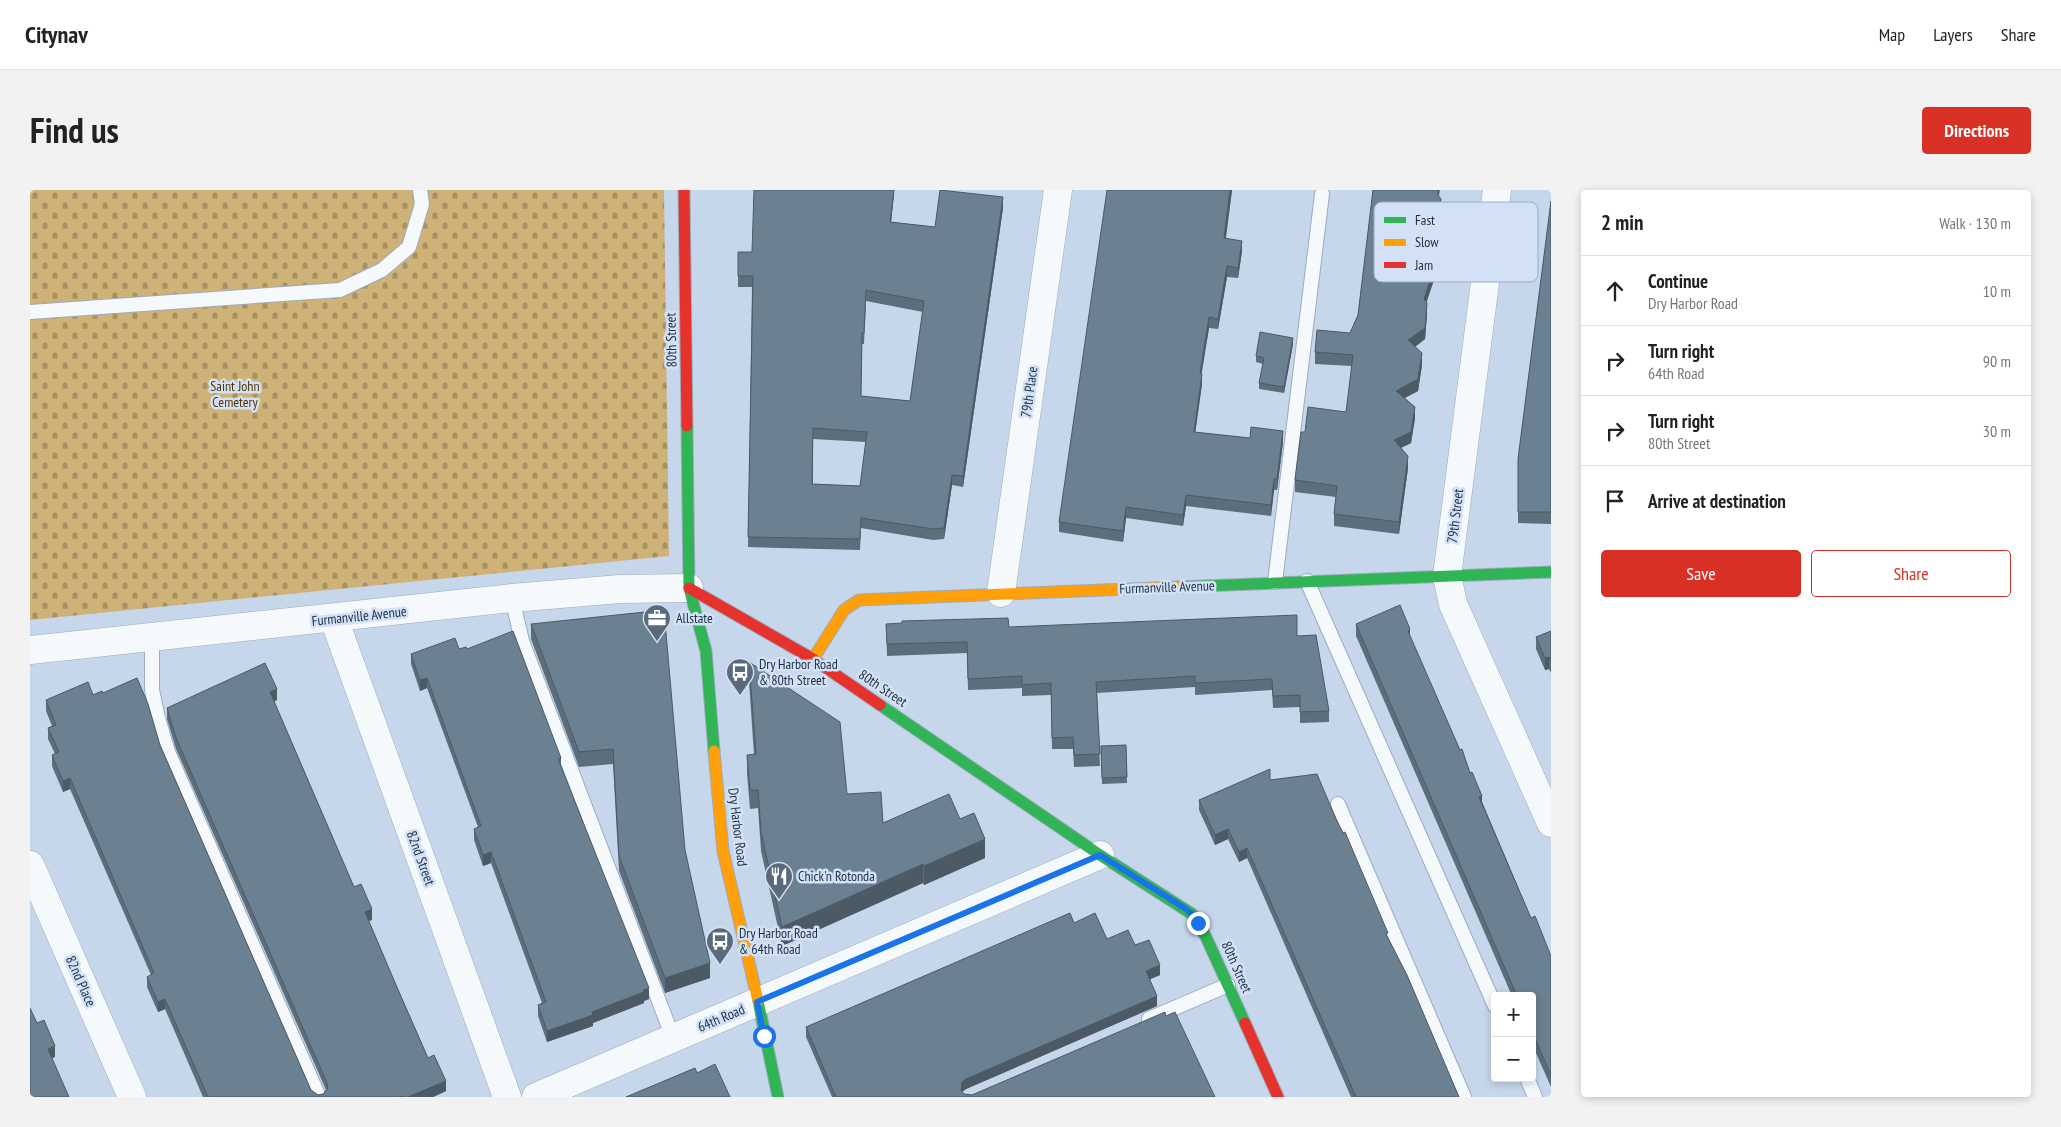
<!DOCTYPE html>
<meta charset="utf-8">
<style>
:root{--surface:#fff;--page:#f2f2f2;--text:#222;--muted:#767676;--line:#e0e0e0;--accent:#d93025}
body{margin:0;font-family:"PT Sans Narrow",sans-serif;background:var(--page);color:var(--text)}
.controls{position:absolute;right:15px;bottom:15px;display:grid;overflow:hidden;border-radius:5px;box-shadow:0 2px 8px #0003}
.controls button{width:45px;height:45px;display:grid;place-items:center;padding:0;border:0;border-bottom:1px solid var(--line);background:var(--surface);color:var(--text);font:25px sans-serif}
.stop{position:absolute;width:15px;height:15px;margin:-11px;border:4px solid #1a73e8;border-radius:50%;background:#fff}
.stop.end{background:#1a73e8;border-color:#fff;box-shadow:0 1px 5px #0008}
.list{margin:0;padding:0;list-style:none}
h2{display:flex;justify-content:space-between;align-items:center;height:65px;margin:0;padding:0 20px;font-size:21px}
h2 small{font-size:16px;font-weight:400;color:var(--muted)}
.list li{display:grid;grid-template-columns:32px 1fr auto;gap:15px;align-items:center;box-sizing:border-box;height:70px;padding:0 20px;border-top:1px solid var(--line)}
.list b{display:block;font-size:19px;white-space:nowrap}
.list p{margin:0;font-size:16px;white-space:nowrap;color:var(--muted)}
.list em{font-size:16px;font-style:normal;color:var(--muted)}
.actions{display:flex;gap:10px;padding:15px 20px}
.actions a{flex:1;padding:11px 0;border:1px solid var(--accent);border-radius:5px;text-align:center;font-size:18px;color:var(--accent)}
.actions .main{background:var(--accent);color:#fff}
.icon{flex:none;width:28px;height:28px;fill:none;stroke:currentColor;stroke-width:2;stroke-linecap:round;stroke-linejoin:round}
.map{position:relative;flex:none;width:1521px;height:907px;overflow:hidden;border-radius:5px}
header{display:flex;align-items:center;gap:30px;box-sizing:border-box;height:70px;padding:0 25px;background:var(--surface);border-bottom:1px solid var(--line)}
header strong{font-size:24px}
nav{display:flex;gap:28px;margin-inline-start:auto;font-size:18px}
.intro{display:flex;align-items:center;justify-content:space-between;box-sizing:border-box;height:120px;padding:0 30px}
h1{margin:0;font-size:35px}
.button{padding:12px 22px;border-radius:5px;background:var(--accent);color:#fff;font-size:18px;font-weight:700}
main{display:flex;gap:30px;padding:0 30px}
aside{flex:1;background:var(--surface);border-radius:5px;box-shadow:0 2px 8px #0003}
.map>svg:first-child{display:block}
.cemetery{fill:url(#cemetery-stones)}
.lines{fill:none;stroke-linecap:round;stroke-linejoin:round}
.lane-casing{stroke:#9cabbd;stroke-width:16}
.street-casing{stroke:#9cabbd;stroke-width:29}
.fast-casing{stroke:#9cabbd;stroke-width:13}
.slow-casing{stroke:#9cabbd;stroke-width:13}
.jam-casing{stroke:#9cabbd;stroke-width:13}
.lane{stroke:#f6f9fc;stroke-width:14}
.street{stroke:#f6f9fc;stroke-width:28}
.fast{stroke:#30b455;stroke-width:11}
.slow{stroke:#ff9f0a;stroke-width:11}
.jam{stroke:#e5322d;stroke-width:11}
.wall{fill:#5c6e7c;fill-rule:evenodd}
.shaded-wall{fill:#4b5a65}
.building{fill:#6b8090;stroke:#4b5a65;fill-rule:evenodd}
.route{stroke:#1a73e8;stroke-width:6}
.labels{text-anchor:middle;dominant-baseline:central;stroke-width:5;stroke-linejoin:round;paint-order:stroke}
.street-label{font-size:14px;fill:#1f2f41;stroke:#d2e1f5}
.park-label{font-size:14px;fill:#563700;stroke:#d2e1f5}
.poi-label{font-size:14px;fill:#1f2f41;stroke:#d2e1f5;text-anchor:start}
.key{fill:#d2e1f5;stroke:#9cacbf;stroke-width:1}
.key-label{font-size:14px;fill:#1f2f41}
</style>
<header>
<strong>Citynav</strong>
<nav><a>Map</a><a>Layers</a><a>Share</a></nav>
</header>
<div class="intro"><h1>Find us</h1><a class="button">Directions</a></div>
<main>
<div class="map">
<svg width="1521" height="907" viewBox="0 0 1521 907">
<defs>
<pattern id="cemetery-stones" width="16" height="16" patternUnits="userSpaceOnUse" patternTransform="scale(1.25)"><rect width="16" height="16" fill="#cfb277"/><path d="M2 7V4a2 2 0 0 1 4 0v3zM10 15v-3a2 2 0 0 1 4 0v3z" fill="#a79163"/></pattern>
</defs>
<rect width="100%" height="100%" fill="#c6d7ec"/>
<path class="cemetery" d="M 0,0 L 634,0 L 639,366 L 0,430 Z"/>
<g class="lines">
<g class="lane-casing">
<g id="lane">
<path d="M 0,122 L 310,100 L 352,80 L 379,57 L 392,14 L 390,0"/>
<path d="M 1277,391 L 1465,816"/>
<path d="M 1245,392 L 1292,4"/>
<path d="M 482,408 L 492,451 L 643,848"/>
<path d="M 122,448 L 122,500 L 128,528 L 138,562 L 289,907"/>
<path d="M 1308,614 L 1434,907"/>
<path d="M 1119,829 L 1198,795"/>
<path d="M 1497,888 L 1505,907"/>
</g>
</g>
<g class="street-casing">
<g id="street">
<path d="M 1467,0 L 1417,386 L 1423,414 L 1521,633"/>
<path d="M 971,403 L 1028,0"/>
<path d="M 304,429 L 477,907"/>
<path d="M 0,460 L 482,408 L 590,399 L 659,398"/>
<path d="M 0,675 L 102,907"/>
<path d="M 506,907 L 1070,665"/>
</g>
</g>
<g class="fast-casing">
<g id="fast">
<path d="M 657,236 L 659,398 L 676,461 L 684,561"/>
<path d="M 1148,397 L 1521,382"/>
<path d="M 850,515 L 1070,665 L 1162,724 L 1176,747 L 1215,833"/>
<path d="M 728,811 L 748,907"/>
</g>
</g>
<g class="slow-casing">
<g id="slow">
<path d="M 783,469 L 814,420 L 829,410 L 1148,397"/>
<path d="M 684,561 L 693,661 L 728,811"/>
</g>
</g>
<g class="jam-casing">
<g id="jam">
<path d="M 654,0 L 657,236"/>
<path d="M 659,398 L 783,469 L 850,515"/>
<path d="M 1215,833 L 1248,907"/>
</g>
</g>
<use href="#lane" class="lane"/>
<use href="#street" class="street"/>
<use href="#fast" class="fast"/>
<use href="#slow" class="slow"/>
<use href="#jam" class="jam"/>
</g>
<g class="wall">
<path d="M 864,0 L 861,32 L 905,37 L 973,18 L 933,297 L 922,295 L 914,349 L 903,350 L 831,338 L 830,360 L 718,357 L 722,97 L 708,97 L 708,62 L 722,62 ZM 836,111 L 893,122 L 880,211 L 831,206 L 832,154 L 834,154 ZM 783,249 L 836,252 L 830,296 L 783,294 Z"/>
<path d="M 1202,0 L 1196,48 L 1212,61 L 1208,88 L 1197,87 L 1188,139 L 1179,138 L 1171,183 L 1172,194 L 1165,242 L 1253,252 L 1247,300 L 1244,300 L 1241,326 L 1156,316 L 1153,336 L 1096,328 L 1093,352 L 1029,342 L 1029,332 Z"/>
<path d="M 1343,0 L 1410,0 L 1409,6 L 1411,21 L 1408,47 L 1397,55 L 1405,72 L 1404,90 L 1396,112 L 1397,124 L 1395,149 L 1385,157 L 1392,175 L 1388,201 L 1375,208 L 1385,228 L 1381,253 L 1371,258 L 1378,278 L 1369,344 L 1304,336 L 1304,324 L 1306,307 L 1265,302 L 1265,290 L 1275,242 L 1316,222 L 1322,176 L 1285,174 L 1285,162 L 1320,143 L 1328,125 Z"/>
<path d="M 1521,11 L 1521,334 L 1488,333 L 1488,269 Z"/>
<path d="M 1263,154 L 1254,203 L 1229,199 L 1229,193 L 1233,174 L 1226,172 L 1226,166 Z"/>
<path d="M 501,434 L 655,660 L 680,788 L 635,803 L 589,681 L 583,574 L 549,577 L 501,449 Z"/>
<path d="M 856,434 L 1267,446 L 1299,521 L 1299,532 L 1270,533 L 1270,517 L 1243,518 L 1242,500 L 1165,505 L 1165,497 L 1067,503 L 1070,576 L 1044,577 L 1043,559 L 1022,559 L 1021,505 L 992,506 L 992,498 L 938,500 L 937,463 L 857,466 Z"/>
<path d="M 1326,434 L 1380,447 L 1440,583 L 1501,728 L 1521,766 L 1521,897 L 1502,854 L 1502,806 L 1482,806 L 1326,446 Z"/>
<path d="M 1521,441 L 1521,483 L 1519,479 L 1515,480 L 1506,459 L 1506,447 Z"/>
<path d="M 429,459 L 437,459 L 531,568 L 531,578 L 619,809 L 614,811 L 614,813 L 563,833 L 563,836 L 517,852 L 508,826 L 508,815 L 512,813 L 461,673 L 453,676 L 444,650 L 444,639 L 448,637 L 397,498 L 390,501 L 381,474 L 381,464 Z"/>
<path d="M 719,472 L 817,604 L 853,633 L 930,629 L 955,668 L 894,695 L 893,693 L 752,756 L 731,661 L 728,618 L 720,619 L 717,583 L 717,565 L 724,565 L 719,491 Z"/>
<path d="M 73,503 L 130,555 L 281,900 L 288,905 L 293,904 L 296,900 L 146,559 L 137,529 L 137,518 L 247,510 L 244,511 L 324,697 L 342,730 L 338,731 L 398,868 L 416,901 L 403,907 L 173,907 L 135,819 L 128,822 L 117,797 L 117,787 L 121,785 L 40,599 L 33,602 L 22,576 L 22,565 L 25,564 L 18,549 L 18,538 L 22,536 L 16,521 L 16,510 Z"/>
<path d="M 1096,555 L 1097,593 L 1072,594 L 1071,556 Z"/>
<path d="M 1240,590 L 1358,747 L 1429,907 L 1321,907 L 1217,668 L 1209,672 L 1198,649 L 1185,655 L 1169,620 L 1169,610 Z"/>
<path d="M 1044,733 L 1077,749 L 1105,755 L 1130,785 L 1120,789 L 1127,816 L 936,899 L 932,902 L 934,904 L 942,905 L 1136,826 L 1185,907 L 802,907 L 776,847 L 776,837 Z"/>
</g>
<g class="shaded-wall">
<path d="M 864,0 L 864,5 L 860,42 L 860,32 Z"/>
<path d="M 1200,0 L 1202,0 L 1194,59 L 1194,48 Z"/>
<path d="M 973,7 L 973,18 L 933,297 L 933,286 Z"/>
<path d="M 1411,9 L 1411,21 L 1408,47 L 1388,61 L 1388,49 Z"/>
<path d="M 1212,51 L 1212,61 L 1208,88 L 1208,78 Z"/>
<path d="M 1405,60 L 1405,72 L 1404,90 L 1394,120 L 1394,109 Z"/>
<path d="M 1197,76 L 1197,87 L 1188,139 L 1188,129 Z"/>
<path d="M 1397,113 L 1397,124 L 1395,149 L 1378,162 L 1378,150 Z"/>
<path d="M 1179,127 L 1179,138 L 1170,194 L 1170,183 Z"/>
<path d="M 1263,148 L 1263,154 L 1254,203 L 1254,197 Z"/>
<path d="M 1392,163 L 1392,175 L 1388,201 L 1366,212 L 1366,201 Z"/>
<path d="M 1172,184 L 1172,194 L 1164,252 L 1164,242 Z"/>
<path d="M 1385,217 L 1385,228 L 1381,253 L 1364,261 L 1364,250 Z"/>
<path d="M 1253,241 L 1253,252 L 1247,300 L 1247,289 Z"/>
<path d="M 1378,266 L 1378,278 L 1369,344 L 1369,332 Z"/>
<path d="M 922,285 L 922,295 L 914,349 L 914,338 Z"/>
<path d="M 1244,289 L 1244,300 L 1241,326 L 1241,315 Z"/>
<path d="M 1156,305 L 1156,316 L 1153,336 L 1153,325 Z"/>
<path d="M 1096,317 L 1096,328 L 1093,352 L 1093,341 Z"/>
<path d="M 1380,439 L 1380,451 L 1378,441 Z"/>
<path d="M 1519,467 L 1519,479 L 1515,480 L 1515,468 Z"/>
<path d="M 397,488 L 397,498 L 390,501 L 390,490 Z"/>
<path d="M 247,499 L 247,510 L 240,513 L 240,502 Z"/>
<path d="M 40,588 L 40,599 L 33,602 L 33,591 Z"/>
<path d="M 1452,606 L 1452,618 L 1449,607 Z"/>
<path d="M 1198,639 L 1198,649 L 1185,655 L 1185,645 Z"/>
<path d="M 955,649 L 955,668 L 894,695 L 894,676 Z"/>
<path d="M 1217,658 L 1217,668 L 1209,672 L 1209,662 Z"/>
<path d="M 461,662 L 461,673 L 453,676 L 453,665 Z"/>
<path d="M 893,674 L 893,693 L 752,756 L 752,737 Z"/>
<path d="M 342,719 L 342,730 L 335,732 L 335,722 Z"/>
<path d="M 680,773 L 680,788 L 635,803 L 635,788 Z"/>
<path d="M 1130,775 L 1130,785 L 1116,791 L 1116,781 Z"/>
<path d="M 619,798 L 619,809 L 614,811 L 614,813 L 563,833 L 563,836 L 517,852 L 517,841 Z"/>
<path d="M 1127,806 L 1127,816 L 936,899 L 932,902 L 931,900 L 932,892 L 936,889 Z"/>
<path d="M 135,809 L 135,819 L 128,822 L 128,812 Z"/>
<path d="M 25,856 L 25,867 L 18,870 L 18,859 Z"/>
<path d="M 416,891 L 416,901 L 403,907 L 378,907 Z"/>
</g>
<g class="building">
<path d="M 724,0 L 864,0 L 860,32 L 905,37 L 910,0 L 973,7 L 933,286 L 922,285 L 914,338 L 903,339 L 831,328 L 830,349 L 718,347 L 723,86 L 708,86 L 708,62 L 722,62 ZM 836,100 L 894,111 L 880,211 L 831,206 L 832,143 L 834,143 ZM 783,238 L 837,242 L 830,296 L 782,294 Z"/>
<path d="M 1077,0 L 1200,0 L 1194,48 L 1212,51 L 1208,78 L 1197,76 L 1188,129 L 1179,127 L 1170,183 L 1172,184 L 1164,242 L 1220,248 L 1221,237 L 1253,241 L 1247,289 L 1244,289 L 1241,315 L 1156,305 L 1153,325 L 1096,317 L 1093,341 L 1029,332 Z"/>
<path d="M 1343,0 L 1408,0 L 1408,5 L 1411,9 L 1408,35 L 1388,49 L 1405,60 L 1404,79 L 1394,109 L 1397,113 L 1395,138 L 1378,150 L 1392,163 L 1388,189 L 1366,201 L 1385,217 L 1381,242 L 1364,250 L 1378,266 L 1369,332 L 1304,324 L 1307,296 L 1265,290 L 1271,242 L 1275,242 L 1278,217 L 1316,222 L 1323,165 L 1285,162 L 1287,140 L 1320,143 L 1328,125 Z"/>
<path d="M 1521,11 L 1521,322 L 1488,322 L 1488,269 Z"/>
<path d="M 1230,142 L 1263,148 L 1254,197 L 1229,193 L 1234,168 L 1226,166 Z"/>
<path d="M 1370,415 L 1380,439 L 1378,441 L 1430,560 L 1432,559 L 1440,583 L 1442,582 L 1452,606 L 1449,607 L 1501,728 L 1505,726 L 1521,766 L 1521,885 L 1502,842 L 1502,806 L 1487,806 L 1326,434 Z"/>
<path d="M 634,420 L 655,660 L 680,773 L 635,788 L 589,666 L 583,559 L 549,562 L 501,434 Z"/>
<path d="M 1267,425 L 1267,446 L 1286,445 L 1299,521 L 1270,522 L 1270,505 L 1243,506 L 1242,489 L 1165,493 L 1165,486 L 1066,492 L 1070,564 L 1044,565 L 1043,547 L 1022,548 L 1021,493 L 992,495 L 992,486 L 938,489 L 937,452 L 857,454 L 856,434 L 872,433 L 872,431 L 978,428 L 979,437 Z"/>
<path d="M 483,441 L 531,568 L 528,569 L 619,798 L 613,800 L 614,802 L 562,822 L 563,825 L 517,841 L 508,815 L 516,812 L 461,662 L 453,665 L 444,639 L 451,636 L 397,488 L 390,490 L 381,464 L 425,448 L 429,459 L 436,457 L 437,459 Z"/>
<path d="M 1521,441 L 1521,471 L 1519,467 L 1515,468 L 1506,447 Z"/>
<path d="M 719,472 L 810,532 L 817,604 L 851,602 L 853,633 L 919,604 L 930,629 L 944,623 L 955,649 L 894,676 L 893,674 L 752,737 L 731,642 L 728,600 L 720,600 L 717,565 L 726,564 Z"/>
<path d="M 235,473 L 247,499 L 240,502 L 324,697 L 331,694 L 342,719 L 335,722 L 366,795 L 398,868 L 404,865 L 416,891 L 378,907 L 373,907 L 372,906 L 369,907 L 178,907 L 135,809 L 128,812 L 117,787 L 124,783 L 40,588 L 33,591 L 22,565 L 29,562 L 18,538 L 26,535 L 16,510 L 58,492 L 63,505 L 72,501 L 73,503 L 107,488 L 118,514 L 130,555 L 281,900 L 288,905 L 293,904 L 298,898 L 297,893 L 146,548 L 137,518 Z"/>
<path d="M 1096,555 L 1097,587 L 1072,588 L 1071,556 Z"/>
<path d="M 1240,579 L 1240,590 L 1287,584 L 1306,629 L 1313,643 L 1315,642 L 1358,743 L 1356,744 L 1377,785 L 1429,907 L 1326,907 L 1217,658 L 1209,662 L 1198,639 L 1185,645 L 1169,610 Z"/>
<path d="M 1040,723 L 1044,733 L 1065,723 L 1077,749 L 1098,740 L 1105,755 L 1119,750 L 1130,775 L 1116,781 L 1127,806 L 936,889 L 932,892 L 931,900 L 934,904 L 942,905 L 1135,822 L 1136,826 L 1145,822 L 1185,907 L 806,907 L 776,837 Z"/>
<path d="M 0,818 L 7,833 L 14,830 L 25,856 L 18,859 L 39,907 L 0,907 Z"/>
<path d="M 685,874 L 700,907 L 596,907 L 665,878 L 667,883 Z"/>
</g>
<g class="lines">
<path class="route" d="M 734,846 L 727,812 L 1070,665 L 1153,717 L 1162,724 L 1168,733"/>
</g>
<defs>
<g id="office-pin" transform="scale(1.4375)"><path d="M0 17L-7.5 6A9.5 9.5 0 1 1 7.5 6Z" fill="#596a7d" stroke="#d2e1f5"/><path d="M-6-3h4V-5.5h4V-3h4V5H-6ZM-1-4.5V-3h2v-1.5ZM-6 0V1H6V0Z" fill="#fff"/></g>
<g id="bus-pin" transform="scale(1.4375)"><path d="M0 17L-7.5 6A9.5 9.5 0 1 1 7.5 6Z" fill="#596a7d" stroke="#d2e1f5"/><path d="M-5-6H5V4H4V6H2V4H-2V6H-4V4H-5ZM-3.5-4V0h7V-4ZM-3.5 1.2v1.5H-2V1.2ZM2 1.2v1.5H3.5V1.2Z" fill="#fff"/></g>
<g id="restaurant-pin" transform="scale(1.4375)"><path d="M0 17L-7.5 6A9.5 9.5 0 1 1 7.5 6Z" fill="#596a7d" stroke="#d2e1f5"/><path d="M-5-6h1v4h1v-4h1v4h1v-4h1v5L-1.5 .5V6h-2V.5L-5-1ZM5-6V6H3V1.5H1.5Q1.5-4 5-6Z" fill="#fff"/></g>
</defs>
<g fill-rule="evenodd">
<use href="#office-pin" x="627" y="428"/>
<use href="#bus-pin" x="710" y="482"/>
<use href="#restaurant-pin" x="749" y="686"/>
<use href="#bus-pin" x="690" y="751"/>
</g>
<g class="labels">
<g class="street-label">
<text transform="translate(641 150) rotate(-91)">80th Street</text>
<text transform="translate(999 202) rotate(-82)">79th Place</text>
<text transform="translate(1425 326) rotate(-83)">79th Street</text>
<text transform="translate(1137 397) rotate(-2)">Furmanville Avenue</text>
<text transform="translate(329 426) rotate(-6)">Furmanville Avenue</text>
<text transform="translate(853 498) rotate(34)">80th Street</text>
<text transform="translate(708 637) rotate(83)">Dry Harbor Road</text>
<text transform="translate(391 668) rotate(70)">82nd Street</text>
<text transform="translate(1207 777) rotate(66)">80th Street</text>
<text transform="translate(51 791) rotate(66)">82nd Place</text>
<text transform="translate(691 828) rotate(-23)">64th Road</text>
</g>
<g class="park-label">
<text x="205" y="196">Saint John<tspan x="205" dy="16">Cemetery</tspan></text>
</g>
<g class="poi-label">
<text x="646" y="428">Allstate</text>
<text x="729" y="474">Dry Harbor Road<tspan x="729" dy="16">&amp; 80th Street</tspan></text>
<text x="768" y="686">Chick'n Rotonda</text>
<text x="709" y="743">Dry Harbor Road<tspan x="709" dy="16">&amp; 64th Road</tspan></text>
</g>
</g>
<rect x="1344" y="12" width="164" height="80" rx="8" class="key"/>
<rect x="1354" y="27" width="22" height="6" fill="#30b455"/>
<rect x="1354" y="49" width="22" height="7" fill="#ff9f0a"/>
<rect x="1354" y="72" width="22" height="6" fill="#e5322d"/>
<g class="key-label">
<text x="1385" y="35">Fast</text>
<text x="1385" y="57">Slow</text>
<text x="1385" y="80">Jam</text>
</g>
</svg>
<div class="controls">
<button>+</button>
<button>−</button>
</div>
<div class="stop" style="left:734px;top:846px"></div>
<div class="stop end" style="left:1168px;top:733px"></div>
</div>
<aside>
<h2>2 min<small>Walk · 130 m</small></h2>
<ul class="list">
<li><svg class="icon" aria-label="ahead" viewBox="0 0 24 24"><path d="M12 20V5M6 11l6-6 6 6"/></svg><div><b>Continue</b><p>Dry Harbor Road</p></div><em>10 m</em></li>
<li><svg class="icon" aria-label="right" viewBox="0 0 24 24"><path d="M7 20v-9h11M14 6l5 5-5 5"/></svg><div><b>Turn right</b><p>64th Road</p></div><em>90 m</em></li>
<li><svg class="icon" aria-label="right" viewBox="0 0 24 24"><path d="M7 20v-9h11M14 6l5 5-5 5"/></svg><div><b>Turn right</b><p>80th Street</p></div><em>30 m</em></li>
<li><svg class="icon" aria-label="arrive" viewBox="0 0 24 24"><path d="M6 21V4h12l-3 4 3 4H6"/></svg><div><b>Arrive at destination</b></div></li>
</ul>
<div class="actions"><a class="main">Save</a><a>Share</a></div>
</aside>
</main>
